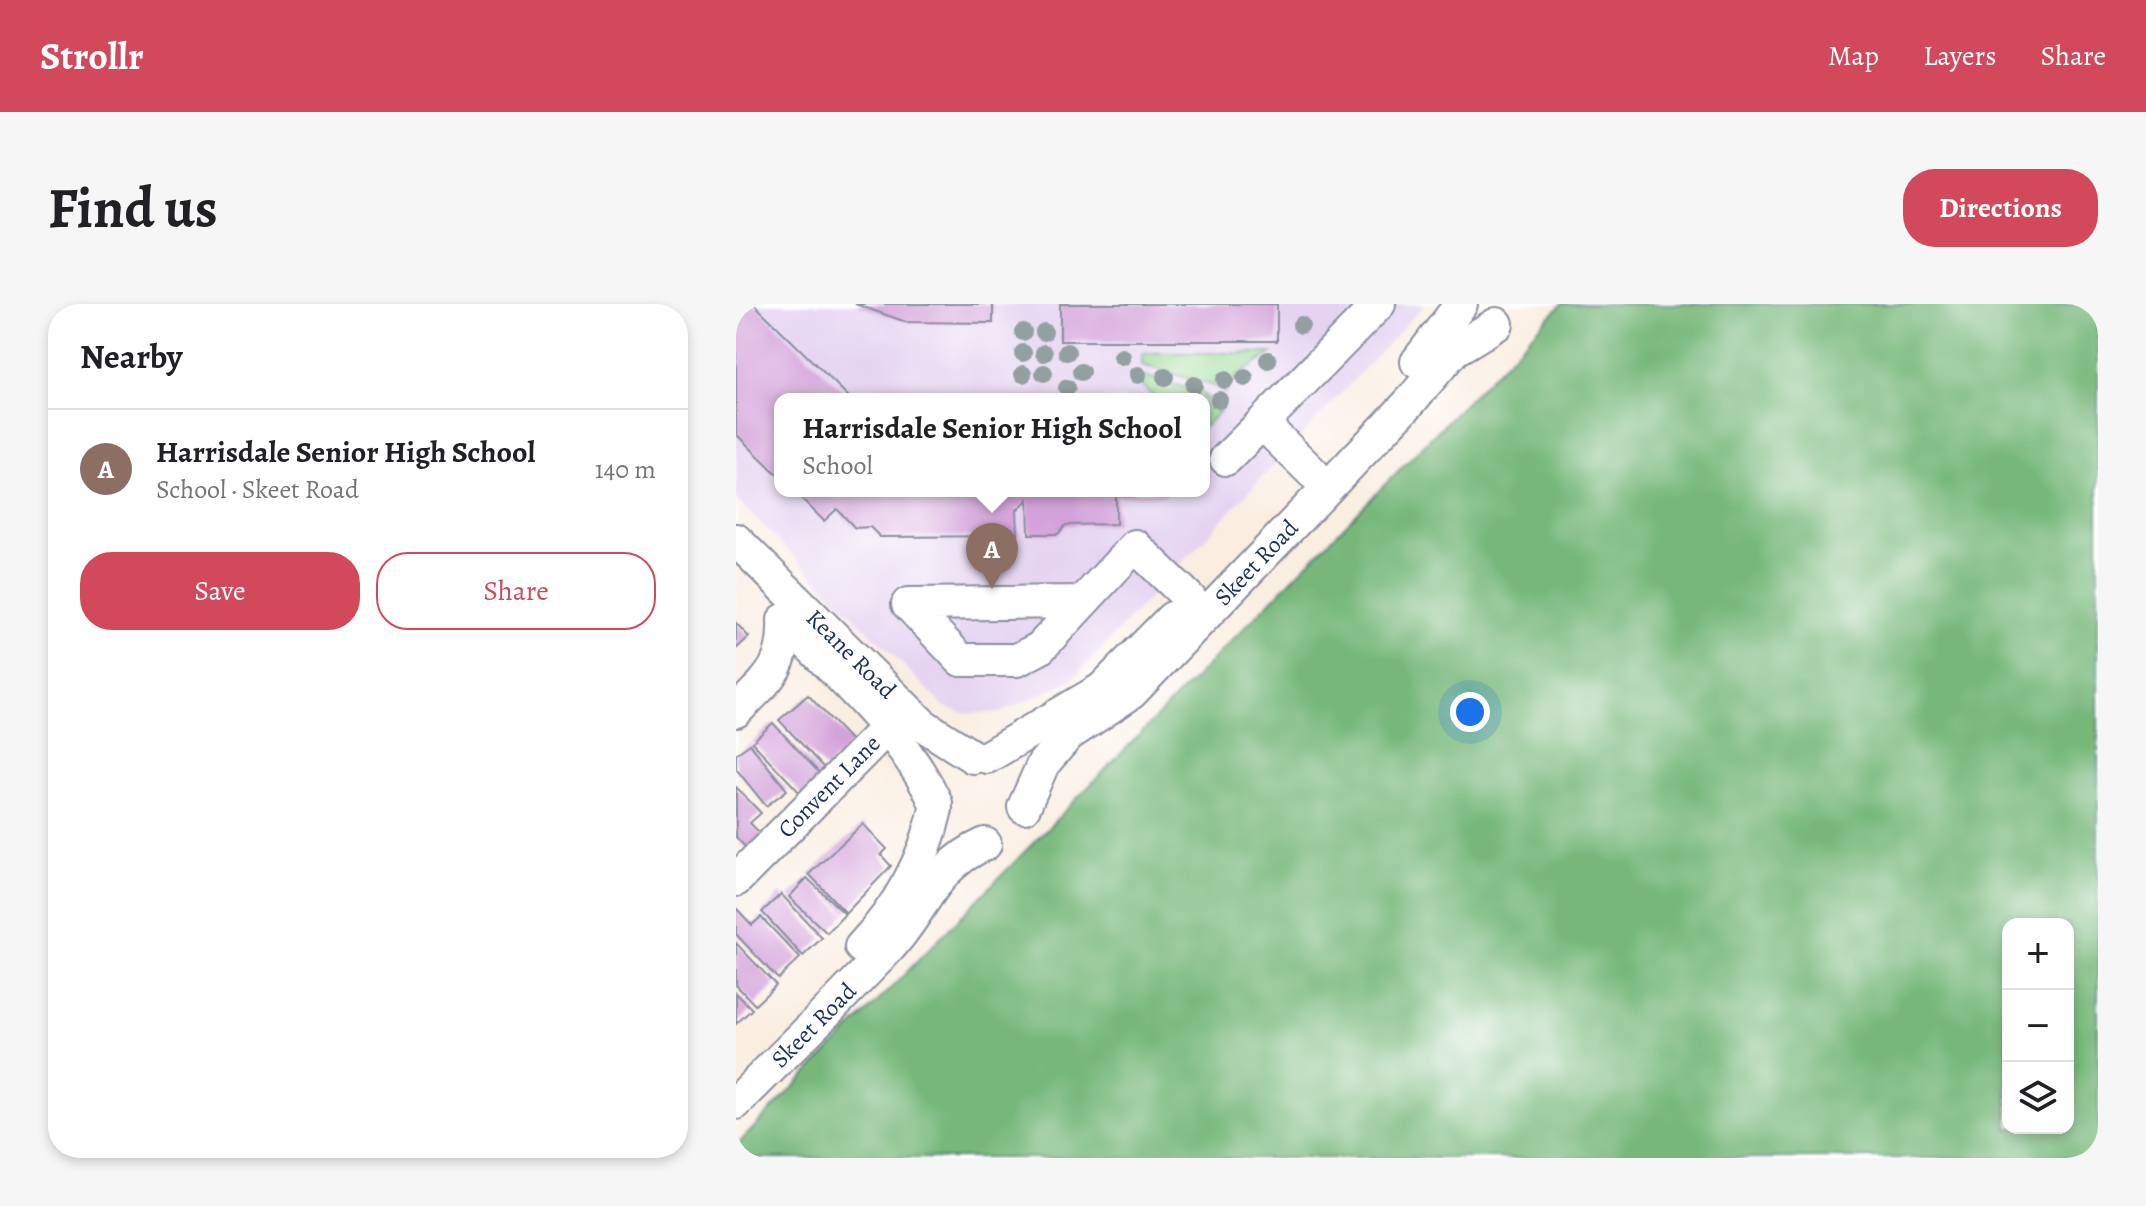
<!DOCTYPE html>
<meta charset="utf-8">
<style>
:root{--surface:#fff;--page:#f6f6f6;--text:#202124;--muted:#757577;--line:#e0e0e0;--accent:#d1495b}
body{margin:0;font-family:Alegreya,serif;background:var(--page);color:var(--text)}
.controls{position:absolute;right:24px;bottom:24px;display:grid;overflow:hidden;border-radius:16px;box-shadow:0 4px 12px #0003}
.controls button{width:72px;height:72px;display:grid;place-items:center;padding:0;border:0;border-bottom:2px solid var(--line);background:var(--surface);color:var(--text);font:40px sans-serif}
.you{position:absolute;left:734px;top:408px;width:28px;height:28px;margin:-20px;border:6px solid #fff;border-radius:50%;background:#1a73e8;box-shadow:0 0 0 12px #1a73e833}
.badge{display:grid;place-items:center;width:52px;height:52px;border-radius:50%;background:var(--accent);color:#fff;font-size:26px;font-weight:700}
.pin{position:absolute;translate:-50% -66px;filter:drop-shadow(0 2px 4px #0008)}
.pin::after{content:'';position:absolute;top:42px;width:28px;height:24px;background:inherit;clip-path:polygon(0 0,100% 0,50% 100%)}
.popup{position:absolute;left:38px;top:89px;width:436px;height:104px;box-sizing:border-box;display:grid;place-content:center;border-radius:16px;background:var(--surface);filter:drop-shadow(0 2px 6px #0005);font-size:26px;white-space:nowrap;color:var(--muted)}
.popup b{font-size:30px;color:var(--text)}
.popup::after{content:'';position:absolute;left:50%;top:100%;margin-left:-16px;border:16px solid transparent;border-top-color:var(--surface)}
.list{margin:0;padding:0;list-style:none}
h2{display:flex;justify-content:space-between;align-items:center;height:104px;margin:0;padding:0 32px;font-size:34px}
h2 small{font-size:26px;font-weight:400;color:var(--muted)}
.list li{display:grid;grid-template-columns:52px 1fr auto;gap:24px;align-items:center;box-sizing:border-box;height:120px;padding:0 32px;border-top:2px solid var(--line)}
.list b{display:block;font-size:30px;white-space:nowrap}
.list p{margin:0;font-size:26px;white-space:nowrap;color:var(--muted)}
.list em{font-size:26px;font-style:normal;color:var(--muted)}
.actions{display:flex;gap:16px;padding:24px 32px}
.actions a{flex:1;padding:18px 0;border:2px solid var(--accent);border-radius:32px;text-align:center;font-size:28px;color:var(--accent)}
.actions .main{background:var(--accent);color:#fff}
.icon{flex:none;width:44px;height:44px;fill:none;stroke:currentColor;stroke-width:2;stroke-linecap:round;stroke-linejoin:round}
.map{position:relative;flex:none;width:1362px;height:854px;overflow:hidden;border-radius:32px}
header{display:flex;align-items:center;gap:48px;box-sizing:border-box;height:112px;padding:0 40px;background:var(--accent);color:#fff}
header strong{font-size:38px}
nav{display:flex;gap:44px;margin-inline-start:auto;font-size:28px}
.intro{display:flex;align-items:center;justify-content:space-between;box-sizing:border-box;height:192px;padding:0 48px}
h1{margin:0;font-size:56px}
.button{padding:20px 36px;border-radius:32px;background:var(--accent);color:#fff;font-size:28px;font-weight:700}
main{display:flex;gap:48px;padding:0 48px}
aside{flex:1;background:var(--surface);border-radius:32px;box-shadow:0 4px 12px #0003}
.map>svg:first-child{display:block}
.built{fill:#e5d3f1;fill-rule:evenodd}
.green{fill:#94d78f;stroke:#588376;stroke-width:2}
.forest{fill:#77b87a;stroke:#49746c;stroke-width:2;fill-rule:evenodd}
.building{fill:#d4a2da}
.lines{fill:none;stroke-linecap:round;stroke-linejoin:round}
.minor-casing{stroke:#8a8ea0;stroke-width:36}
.minor{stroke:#fff;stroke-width:32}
.tree{fill:#93a0a1}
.labels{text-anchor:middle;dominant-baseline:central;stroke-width:7;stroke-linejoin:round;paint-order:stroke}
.street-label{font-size:24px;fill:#1b2f5e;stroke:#fff}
</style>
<header>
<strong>Strollr</strong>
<nav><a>Map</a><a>Layers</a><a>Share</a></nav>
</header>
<div class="intro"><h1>Find us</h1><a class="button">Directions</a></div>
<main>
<aside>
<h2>Nearby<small></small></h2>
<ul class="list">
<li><span class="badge" style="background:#8d6e63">A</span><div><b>Harrisdale Senior High School</b><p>School · Skeet Road</p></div><em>140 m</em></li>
</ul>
<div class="actions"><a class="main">Save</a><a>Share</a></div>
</aside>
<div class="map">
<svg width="1362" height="854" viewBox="0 0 1362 854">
<rect width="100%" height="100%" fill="#fff"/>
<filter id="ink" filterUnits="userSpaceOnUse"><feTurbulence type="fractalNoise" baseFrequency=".0125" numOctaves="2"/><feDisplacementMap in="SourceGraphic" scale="16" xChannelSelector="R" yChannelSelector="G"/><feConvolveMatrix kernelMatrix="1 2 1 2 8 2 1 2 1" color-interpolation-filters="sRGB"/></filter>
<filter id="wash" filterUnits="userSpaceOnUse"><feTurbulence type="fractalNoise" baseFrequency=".006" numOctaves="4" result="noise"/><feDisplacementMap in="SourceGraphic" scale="32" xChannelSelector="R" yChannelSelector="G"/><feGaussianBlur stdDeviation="1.8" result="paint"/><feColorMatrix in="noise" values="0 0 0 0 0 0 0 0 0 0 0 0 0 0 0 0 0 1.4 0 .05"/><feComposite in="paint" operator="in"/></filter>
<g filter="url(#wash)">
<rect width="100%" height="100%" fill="#faeee1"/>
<path class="built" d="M 0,0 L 689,0 L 336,376 L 263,409 L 226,409 L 208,402 L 0,195 ZM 44,95 L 468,95 L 468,187 L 44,187 Z"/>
<g class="green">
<path d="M 406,49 L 536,49 L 500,73 L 489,89 L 482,83 L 406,61 Z"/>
<path d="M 408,72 L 465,88 L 484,107 L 468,123 L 468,95 L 420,95 L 401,77 Z"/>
</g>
<path class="forest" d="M 826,0 L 1362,0 L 1362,854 L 0,854 L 0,842 ZM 1272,620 L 1332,620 L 1332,824 L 1272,824 Z"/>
<g id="blocks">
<g class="building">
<path d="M 0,0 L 18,0 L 115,95 L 44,95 L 44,173 L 0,130 Z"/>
<path d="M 119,0 L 257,0 L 257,19 L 170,18 Z"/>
<rect x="324" y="0" width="217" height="37"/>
<path d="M 58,187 L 430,187 L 430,192 L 380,192 L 380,220 L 330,221 L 322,230 L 293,230 L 292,195 L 281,206 L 282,232 L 144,233 L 134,223 L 119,224 L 101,205 L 88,217 Z"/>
<path d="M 0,319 L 13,333 L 0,345 Z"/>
<path d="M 72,391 L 117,439 L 89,465 L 43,416 Z"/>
<path d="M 37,419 L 87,473 L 67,492 L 16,438 Z"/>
<path d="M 14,440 L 51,486 L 30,502 L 0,465 L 0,450 Z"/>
<path d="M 0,483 L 25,509 L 14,519 L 27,532 L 12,546 L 0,533 Z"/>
<path d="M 127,520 L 151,545 L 145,551 L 155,562 L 110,609 L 73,570 Z"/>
<path d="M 71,574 L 109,610 L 91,629 L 53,593 Z"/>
<path d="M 45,590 L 86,634 L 67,652 L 26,608 Z"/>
<path d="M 0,604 L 16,621 L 25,613 L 64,654 L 42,675 L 0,630 Z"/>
<path d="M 0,639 L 40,681 L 19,701 L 0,681 Z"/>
<path d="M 0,689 L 16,705 L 0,720 Z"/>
</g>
</g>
</g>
<g filter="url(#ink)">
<use href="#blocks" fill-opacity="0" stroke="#8a8ea0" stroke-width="2"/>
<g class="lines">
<g class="minor-casing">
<g id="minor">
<path d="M 681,58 L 725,0"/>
<path d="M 490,155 L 526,119"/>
<path d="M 577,169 L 526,119 L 643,0"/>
<path id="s1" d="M 0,236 L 187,421 L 237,453"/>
<path d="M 347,298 L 172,300 L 225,356 L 281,356 L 304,344 L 399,242 L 454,295"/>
<path d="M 58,326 C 111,380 167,430 200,499"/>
<path d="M 0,407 C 31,376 50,364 48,316"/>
<path d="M 251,453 L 366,385 L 436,314"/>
<path id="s2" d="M 288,503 L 307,460 L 332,431 L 395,389 L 672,100 L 718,46 L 761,20"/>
<path id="s3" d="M 0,576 L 152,423"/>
<path d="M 125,643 C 163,603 188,559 200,505"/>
<path id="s4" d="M 0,799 C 50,748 102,698 151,646 C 190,605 195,564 249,540"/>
</g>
</g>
<use href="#minor" class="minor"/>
</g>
<g class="tree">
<circle cx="565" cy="21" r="9"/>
<circle cx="287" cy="28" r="9"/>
<circle cx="308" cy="28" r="9"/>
<circle cx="331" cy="48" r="9"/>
<circle cx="287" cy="49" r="9"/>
<circle cx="308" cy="49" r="9"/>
<circle cx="386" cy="53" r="9"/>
<circle cx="532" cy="56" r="9"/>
<circle cx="345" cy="68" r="9"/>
<circle cx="308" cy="69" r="9"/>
<circle cx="287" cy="70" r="9"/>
<circle cx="402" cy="71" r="9"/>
<circle cx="429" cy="73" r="9"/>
<circle cx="509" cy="74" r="9"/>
<circle cx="489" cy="76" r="9"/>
<circle cx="458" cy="81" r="9"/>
<circle cx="331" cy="84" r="9"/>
<circle cx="483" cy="96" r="9"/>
</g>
</g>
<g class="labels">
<g class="street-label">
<text stroke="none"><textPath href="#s2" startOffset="342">Skeet Road</textPath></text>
<text stroke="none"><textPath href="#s1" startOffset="162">Keane Road</textPath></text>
<text stroke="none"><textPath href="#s3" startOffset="132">Convent Lane</textPath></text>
<text stroke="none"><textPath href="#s4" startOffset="110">Skeet Road</textPath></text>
</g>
</g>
</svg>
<div class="controls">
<button>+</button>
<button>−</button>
<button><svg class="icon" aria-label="layers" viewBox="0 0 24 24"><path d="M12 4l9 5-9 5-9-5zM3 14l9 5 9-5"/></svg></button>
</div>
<div class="you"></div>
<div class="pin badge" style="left:256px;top:285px;background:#8d6e63">A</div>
<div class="popup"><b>Harrisdale Senior High School</b>School</div>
</div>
</main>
